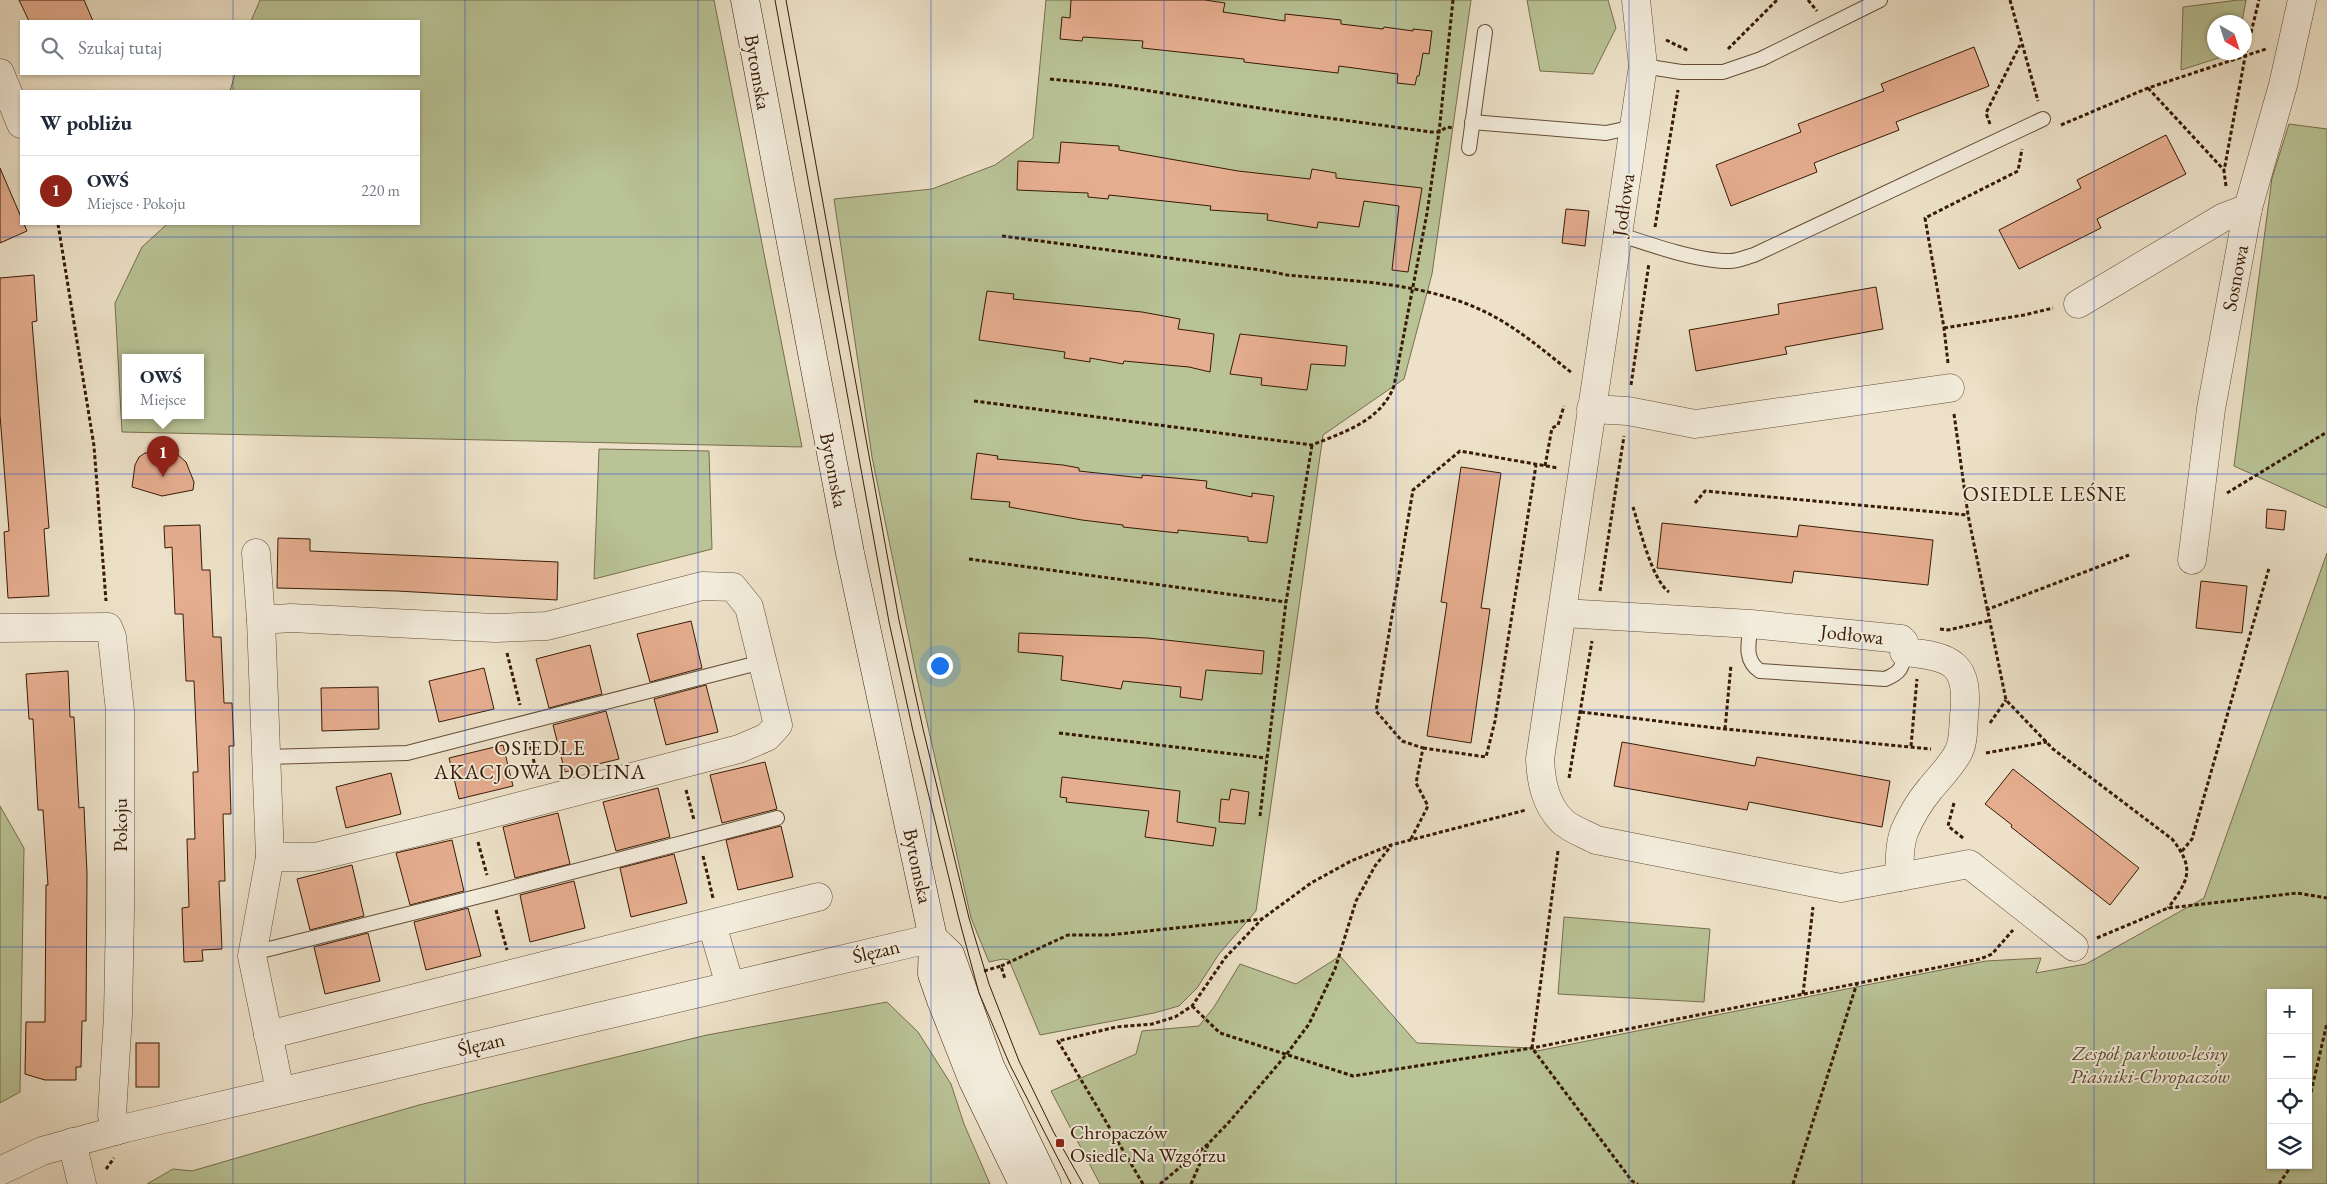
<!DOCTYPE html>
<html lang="pl">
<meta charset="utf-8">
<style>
:root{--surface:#fff;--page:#f6f6f7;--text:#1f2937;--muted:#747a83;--line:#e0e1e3;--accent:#8f2418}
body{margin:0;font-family:"EB Garamond",serif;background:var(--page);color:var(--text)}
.controls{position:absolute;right:15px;bottom:15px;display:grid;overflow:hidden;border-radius:0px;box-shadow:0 1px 4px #0004}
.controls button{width:45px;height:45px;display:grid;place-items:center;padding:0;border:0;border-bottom:1px solid var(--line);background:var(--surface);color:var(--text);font:25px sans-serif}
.compass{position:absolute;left:2207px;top:15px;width:45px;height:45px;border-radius:50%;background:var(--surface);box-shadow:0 1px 4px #0004;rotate:141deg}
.you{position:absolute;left:939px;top:665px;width:18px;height:18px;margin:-12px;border:4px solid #fff;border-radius:50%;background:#1a73e8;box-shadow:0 0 0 8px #1a73e833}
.badge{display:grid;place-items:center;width:32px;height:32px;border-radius:50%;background:var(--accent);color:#fff;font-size:16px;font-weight:700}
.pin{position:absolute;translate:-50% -41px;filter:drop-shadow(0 1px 2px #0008)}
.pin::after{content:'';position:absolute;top:26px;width:18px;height:15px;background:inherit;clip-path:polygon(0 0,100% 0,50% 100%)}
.popup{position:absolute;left:122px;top:354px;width:82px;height:65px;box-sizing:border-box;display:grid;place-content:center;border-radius:0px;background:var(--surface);filter:drop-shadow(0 1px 4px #0005);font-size:16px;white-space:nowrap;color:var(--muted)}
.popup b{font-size:19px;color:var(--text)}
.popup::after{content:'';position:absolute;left:50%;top:100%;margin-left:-10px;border:10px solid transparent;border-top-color:var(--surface)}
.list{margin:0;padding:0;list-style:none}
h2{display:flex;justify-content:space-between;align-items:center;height:65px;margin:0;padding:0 20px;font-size:21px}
h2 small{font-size:16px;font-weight:400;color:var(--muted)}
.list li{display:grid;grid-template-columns:32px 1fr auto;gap:15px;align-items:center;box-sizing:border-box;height:70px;padding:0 20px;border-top:1px solid var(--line)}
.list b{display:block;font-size:19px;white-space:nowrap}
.list p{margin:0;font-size:16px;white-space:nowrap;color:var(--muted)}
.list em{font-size:16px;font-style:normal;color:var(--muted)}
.icon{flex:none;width:28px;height:28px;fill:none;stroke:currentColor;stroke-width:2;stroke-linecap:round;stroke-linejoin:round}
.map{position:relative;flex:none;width:2327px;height:1184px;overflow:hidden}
.search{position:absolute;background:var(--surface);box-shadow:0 1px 4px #0004;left:20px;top:20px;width:400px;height:55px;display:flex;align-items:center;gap:12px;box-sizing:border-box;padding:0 18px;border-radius:0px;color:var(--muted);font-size:19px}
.panel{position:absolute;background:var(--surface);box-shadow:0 1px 4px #0004;left:20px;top:90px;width:400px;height:135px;border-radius:0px}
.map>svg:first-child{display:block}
.green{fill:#b9c396;stroke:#786e4c;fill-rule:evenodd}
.building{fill:#e6ae90;stroke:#371a03}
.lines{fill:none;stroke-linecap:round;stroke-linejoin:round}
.lane-casing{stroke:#644c34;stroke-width:16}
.street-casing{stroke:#644c34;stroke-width:29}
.secondary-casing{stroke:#371a03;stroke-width:29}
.path{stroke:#371a03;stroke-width:3;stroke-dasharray:4 2.5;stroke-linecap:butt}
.lane{stroke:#f3ecdc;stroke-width:14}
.street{stroke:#f3ecdc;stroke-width:28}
.secondary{stroke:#f3ecdc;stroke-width:28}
.tram{stroke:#371a03;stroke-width:1}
.grid{fill:none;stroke:#1d4ed8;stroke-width:1;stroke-opacity:0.55}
.poi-dot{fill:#8f2418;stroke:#f3ecdc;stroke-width:2}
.labels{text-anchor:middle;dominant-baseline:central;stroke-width:4;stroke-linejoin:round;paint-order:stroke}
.street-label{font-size:20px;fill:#371a03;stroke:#f3ecdc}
.park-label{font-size:20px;font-style:italic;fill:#5e4d2f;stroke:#f3ecdc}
.poi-label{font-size:20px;fill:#371a03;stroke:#f3ecdc;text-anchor:start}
.neighbourhood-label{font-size:21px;letter-spacing:1px;fill:#371a03;stroke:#f3ecdc}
</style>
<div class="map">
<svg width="2327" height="1184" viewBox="0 0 2327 1184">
<rect width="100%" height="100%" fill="#ede2c9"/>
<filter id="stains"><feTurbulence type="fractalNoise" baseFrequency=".004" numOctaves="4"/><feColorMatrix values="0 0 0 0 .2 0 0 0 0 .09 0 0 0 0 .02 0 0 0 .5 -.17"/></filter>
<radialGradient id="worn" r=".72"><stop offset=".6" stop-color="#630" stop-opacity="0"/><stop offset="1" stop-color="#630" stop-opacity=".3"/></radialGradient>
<g class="green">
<path d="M 260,0 L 714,0 L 802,447 L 122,432 L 115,303 L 142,247 L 167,224 L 419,224 L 419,91 L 230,91 L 235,74 L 419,74 L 419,21 L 251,21 ZM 200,358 L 200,416 L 126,416 L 126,358 Z"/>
<path d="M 1046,0 L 1471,0 L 1432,274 L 1404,379 L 1323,435 L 1256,911 L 1219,954 L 1197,988 L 1179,1006 L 1154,1013 L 1040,1035 L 1009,960 L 1003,959 L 989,962 L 971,918 L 917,678 L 872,457 L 834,199 L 932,189 L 995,165 L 1033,138 Z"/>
<path d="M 1527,0 L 1608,0 L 1616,28 L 1593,74 L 1540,71 Z"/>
<path d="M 2238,0 L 2246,0 L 2242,22 L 2214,22 L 2214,52 L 2234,53 L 2181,70 L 2183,7 Z"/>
<path d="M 2289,124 L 2327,129 L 2327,508 L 2234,466 L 2272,178 Z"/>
<path d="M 599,449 L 709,451 L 712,549 L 594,579 Z"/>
<path d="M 2327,553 L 2327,1184 L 1100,1184 L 1051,1091 L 1136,1054 L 1142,1031 L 1199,1026 L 1214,1007 L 1240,964 L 1296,984 L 1340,956 L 1417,1043 L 1532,1048 L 1537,1051 L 1986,961 L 2041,958 L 2036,973 L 2086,964 L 2204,898 ZM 2271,993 L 2308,993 L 2308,1165 L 2271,1165 Z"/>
<path d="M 0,806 L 24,848 L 20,1092 L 0,1103 Z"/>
<path d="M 1564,917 L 1710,929 L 1704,1002 L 1558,994 Z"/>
<path d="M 887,1002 L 918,1032 L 951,1084 L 964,1124 L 990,1184 L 147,1184 L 173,1169 L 192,1171 L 419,1105 L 707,1035 Z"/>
</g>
<g class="building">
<path d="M 19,0 L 84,0 L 93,21 L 29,21 Z"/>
<path d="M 1071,0 L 1205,0 L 1225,3 L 1223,12 L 1285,21 L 1285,14 L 1341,20 L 1341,24 L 1383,29 L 1384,27 L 1413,31 L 1413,29 L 1432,31 L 1429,54 L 1423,53 L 1419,76 L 1417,76 L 1415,85 L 1397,83 L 1398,74 L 1339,66 L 1338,73 L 1244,62 L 1244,59 L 1142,48 L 1143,41 L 1083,37 L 1082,41 L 1060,39 L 1062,17 L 1070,18 Z"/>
<path d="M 1974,47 L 1989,86 L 1896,122 L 1899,130 L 1814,163 L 1817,172 L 1731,206 L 1716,165 L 1801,132 L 1798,124 L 1884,91 L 1881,84 Z"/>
<path d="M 2166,135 L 2186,174 L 2097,219 L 2101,228 L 2019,269 L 1999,230 L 2081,188 L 2077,180 Z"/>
<path d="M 1061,142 L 1119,146 L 1119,150 L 1238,171 L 1310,179 L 1312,169 L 1336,173 L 1336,178 L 1422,188 L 1408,272 L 1392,270 L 1399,206 L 1364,201 L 1359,227 L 1318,222 L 1317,228 L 1267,220 L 1268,214 L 1210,210 L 1211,206 L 1109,195 L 1108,199 L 1088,197 L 1088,193 L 1017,190 L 1018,161 L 1059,163 Z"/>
<path d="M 0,168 L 21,217 L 21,224 L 24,224 L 27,231 L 0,243 Z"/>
<path d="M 1566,209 L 1589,211 L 1585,246 L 1562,243 Z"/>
<path d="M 34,275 L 37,321 L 32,322 L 49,528 L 44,529 L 49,596 L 8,598 L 4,532 L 9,531 L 0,415 L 0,278 Z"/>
<path d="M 1876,287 L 1883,329 L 1785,347 L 1787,354 L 1696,371 L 1689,330 L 1779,314 L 1778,304 Z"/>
<path d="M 987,291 L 1014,294 L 1013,299 L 1142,312 L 1180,319 L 1178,329 L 1214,334 L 1210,372 L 1189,367 L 1124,361 L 1123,364 L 1090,358 L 1090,362 L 1064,358 L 1065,352 L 979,340 Z"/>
<path d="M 1240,334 L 1347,346 L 1345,366 L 1311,364 L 1307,390 L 1261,385 L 1262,378 L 1230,374 Z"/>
<path d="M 161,452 L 177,454 L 186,462 L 194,482 L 193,490 L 162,496 L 132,487 L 135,465 L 139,457 L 145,453 Z"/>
<path d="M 977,453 L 998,456 L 997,459 L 1063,465 L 1079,468 L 1079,471 L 1142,478 L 1142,475 L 1207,481 L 1206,488 L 1252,497 L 1252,493 L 1274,496 L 1267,543 L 1248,541 L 1248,537 L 1178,530 L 1178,533 L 1123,527 L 1123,525 L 1082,520 L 1009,507 L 1010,502 L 971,499 Z"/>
<path d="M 1461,467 L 1501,473 L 1481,608 L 1490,609 L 1471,743 L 1427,736 L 1447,603 L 1441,602 Z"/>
<path d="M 2267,509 L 2286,511 L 2284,530 L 2266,528 Z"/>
<path d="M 1662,523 L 1797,537 L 1799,525 L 1933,540 L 1928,585 L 1794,571 L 1792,583 L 1657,568 Z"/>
<path d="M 200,525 L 202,570 L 210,570 L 213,637 L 221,637 L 224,703 L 232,703 L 234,746 L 229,746 L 231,814 L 223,814 L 225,881 L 219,881 L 222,949 L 202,950 L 203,961 L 184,962 L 182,908 L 189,907 L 187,839 L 195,839 L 193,772 L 198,772 L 194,681 L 186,681 L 183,614 L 175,614 L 172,547 L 165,548 L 164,526 Z"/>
<path d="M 278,538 L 310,539 L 310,551 L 558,562 L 557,600 L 397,591 L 277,588 Z"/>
<path d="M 2201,581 L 2247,586 L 2242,633 L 2196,628 Z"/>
<path d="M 691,621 L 702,668 L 650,682 L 637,634 Z"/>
<path d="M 1019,633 L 1148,638 L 1264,651 L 1262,674 L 1206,670 L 1202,700 L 1180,697 L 1181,687 L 1123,681 L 1121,689 L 1061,680 L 1063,656 L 1018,652 Z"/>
<path d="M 590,645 L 602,694 L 549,708 L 536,659 Z"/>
<path d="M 484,668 L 494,709 L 439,722 L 429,681 Z"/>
<path d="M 68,671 L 70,717 L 74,717 L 79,808 L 84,807 L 85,830 L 87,873 L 86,1021 L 82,1021 L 81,1067 L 76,1067 L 76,1080 L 45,1080 L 25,1074 L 26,1022 L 45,1022 L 46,885 L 48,885 L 43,810 L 38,810 L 33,719 L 29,719 L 26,674 Z"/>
<path d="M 706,685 L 718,732 L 666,745 L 654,699 Z"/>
<path d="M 378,687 L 379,729 L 322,731 L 321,688 Z"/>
<path d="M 606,711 L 619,759 L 565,772 L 553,725 Z"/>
<path d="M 1622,742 L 1755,766 L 1757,757 L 1890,781 L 1882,827 L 1749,802 L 1747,810 L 1614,786 Z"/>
<path d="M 503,745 L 513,786 L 459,799 L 449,758 Z"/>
<path d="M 765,762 L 777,809 L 722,823 L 710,775 Z"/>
<path d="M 2013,769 L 2139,868 L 2110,905 L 2011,827 L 2012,825 L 1985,804 Z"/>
<path d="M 391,773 L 401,814 L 346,828 L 336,787 Z"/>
<path d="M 1062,777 L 1180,791 L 1177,822 L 1216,828 L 1213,846 L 1145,837 L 1149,811 L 1066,802 L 1067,798 L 1060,797 Z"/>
<path d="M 658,788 L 670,837 L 616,851 L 603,802 Z"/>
<path d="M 1231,789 L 1249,792 L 1245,824 L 1219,822 L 1221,799 L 1229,800 Z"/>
<path d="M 558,813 L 570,864 L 515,878 L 503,827 Z"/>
<path d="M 781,826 L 793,877 L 738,890 L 726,840 Z"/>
<path d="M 452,840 L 464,891 L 410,905 L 396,853 Z"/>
<path d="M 674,854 L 687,903 L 631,917 L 620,868 Z"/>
<path d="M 352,865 L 364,916 L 310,930 L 297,879 Z"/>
<path d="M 574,881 L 585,928 L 530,942 L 520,895 Z"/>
<path d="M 468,908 L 481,956 L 426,970 L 414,922 Z"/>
<path d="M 368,933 L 380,981 L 325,994 L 314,947 Z"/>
<rect x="136" y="1043" width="23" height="44"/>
</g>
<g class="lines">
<g class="lane-casing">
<g id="lane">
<path d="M 1643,66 L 1681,72 L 1723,72 L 1761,59 L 1880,0"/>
<path d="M 1472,122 L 1606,133 L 1634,127"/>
<path d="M 1469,148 L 1485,32"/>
<path d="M 1618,234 C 1648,244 1697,261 1728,261 C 1736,262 1746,257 1754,255 L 2043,119"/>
<path d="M 1751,624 C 1749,641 1743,660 1760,671 L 1885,679 C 1900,673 1903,668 1904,652"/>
<path d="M 266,757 L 407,753 L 762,662"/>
<path d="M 253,950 L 265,950 L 492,893 L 777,818"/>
</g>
</g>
<g class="street-casing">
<g id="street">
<path d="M 1636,0 L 1643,66 L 1540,759 C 1541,781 1545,804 1562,821 C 1570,829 1585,834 1596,840 L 1841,888 L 1969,864 L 2074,947"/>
<path d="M 0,73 L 21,124"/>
<path d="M 2078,304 L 2224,217 L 2248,208"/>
<path d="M 1591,409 L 1628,411 L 1695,424 L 1950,388"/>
<path d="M 256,553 L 261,620 L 270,857 L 252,956 L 280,1091"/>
<path d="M 2192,560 L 2211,409 L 2248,208 L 2283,85 L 2302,0"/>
<path d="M 1563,613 L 1751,624 L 1901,639 L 1904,642 L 1904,652 C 1952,656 1970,663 1964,716 C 1963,728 1964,742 1958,753 C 1951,766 1939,778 1930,789 C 1920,801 1910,818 1904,832 C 1899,847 1899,861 1900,877"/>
<path d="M 261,620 L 291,618 L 495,628 L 547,626 L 702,586 L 733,587 L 749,607 L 778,725 L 767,737 L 739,749 L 471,819 L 315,857 L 270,857"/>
<path d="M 0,628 L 108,627 L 112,637 L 120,711 L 120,911 L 118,1015 L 112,1115 L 115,1131"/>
<path d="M 712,925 L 730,985"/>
<path d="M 268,1035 L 818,897"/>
<path d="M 72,1142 L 82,1184"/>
<path d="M 0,1171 L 42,1151 L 126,1128 L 933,938"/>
</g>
</g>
<g class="secondary-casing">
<g id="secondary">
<path d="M 745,0 L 850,553 L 933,938 L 932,974 L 941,1000 L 973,1081 L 1023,1184"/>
<path d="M 933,938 L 950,954 L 990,1066 L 1047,1184"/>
</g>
</g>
<g class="path">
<path d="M 1808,0 L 1817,11"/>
<path d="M 2010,0 L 2038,101"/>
<path d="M 1666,40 L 1689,51"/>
<path d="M 1728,49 L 1777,0"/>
<path d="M 1050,79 L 1112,85 L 1284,112 L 1431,132 L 1439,132 L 1447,127 L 1453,128"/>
<path d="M 2148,88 L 2224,170"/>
<path d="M 1990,124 L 1986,113 L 2020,45"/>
<path d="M 2061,125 L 2148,88 L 2266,49"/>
<path d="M 2226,186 L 2224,171 L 2245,57 L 2259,0"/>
<path d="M 58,224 L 94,446 L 106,601"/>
<path d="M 1655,227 L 1678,90"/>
<path d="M 1002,236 L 1268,271 L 1287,275 C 1359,282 1437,282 1502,321 C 1527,336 1549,355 1572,373"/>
<path d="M 1944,328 L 2024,315 L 2053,308"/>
<path d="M 1948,363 L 1944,328 L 1925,218 L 2018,171 L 2022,149"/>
<path d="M 1631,385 L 1649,263"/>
<path d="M 974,401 L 1312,445 C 1344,432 1381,421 1394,386 L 1427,213 L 1439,132 L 1453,0"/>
<path d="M 1954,414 L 1968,515 L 2006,700 L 2053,749 L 2172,839 C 2196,869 2188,881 2168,908"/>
<path d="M 1545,466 L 1552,428 L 1558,425 L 1564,406"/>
<path d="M 2227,493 L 2327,432"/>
<path d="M 1695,503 L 1705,491 L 1968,515"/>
<path d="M 1633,507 C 1640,529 1652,580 1669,592"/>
<path d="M 969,559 L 1286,602"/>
<path d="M 1600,591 L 1624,436"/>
<path d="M 1986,610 L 2129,555"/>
<path d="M 1940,629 L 1948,630 L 1988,621"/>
<path d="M 507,653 L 520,705"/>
<path d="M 1581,712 L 1725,729 L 1931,749"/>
<path d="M 1990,723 L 2006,700"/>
<path d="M 1725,729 L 1731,665"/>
<path d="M 1059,733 L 1266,758"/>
<path d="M 529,740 L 537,775"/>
<path d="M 1911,746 L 1917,679"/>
<path d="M 1423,748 L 1486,757 L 1495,721 L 1536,465"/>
<path d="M 1986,753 L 2047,742"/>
<path d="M 1569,778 L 1592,641"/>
<path d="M 686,790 L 694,820"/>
<path d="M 1954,803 L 1948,826 L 1963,838"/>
<path d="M 1260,816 L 1286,602 L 1312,445"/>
<path d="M 1411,839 L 1428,806 L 1416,783 L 1423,748 L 1402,741 L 1376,711 L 1413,490 L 1460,451 L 1558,468"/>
<path d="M 478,842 L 487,875"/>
<path d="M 1558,851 L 1532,1048 L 1632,1181 L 1638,1184"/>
<path d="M 2182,851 L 2192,839 L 2269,568"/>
<path d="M 703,856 L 713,898"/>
<path d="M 496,910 L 507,950"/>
<path d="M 2097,938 L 2168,908 L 2297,893 L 2327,898"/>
<path d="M 1001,966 L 1068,935 L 1109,935 L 1262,919"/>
<path d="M 984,971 L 1001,966 L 1005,979"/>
<path d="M 1803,994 L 1813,907"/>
<path d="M 1192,1006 L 1220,1033 L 1353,1076 L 1532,1048 L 1980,959 L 1992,954 L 2013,930"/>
<path d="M 2308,1105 L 2327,1023"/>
<path d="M 106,1169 L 114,1158"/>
<path d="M 1143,1184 L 1058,1041 L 1116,1027 L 1152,1024 L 1175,1017 L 1192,1006 L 1225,958 L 1262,919 L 1311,883 L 1351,861 L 1391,845 L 1526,810"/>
<path d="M 1160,1184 L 1208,1144 L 1230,1121 L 1286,1055 L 1309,1024 L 1335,969 L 1356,901 L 1375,866 L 1391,846"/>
<path d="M 1191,1184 L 1208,1145"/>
<path d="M 1793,1184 L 1857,983"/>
<path d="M 2279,1184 L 2292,1165"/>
</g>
<use href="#lane" class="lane"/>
<use href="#street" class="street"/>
<use href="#secondary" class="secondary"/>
<g class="tram">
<path d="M 775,0 L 889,622 L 913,731 L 959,919 L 979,993 L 1010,1065 L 1071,1184"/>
<path d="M 786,0 L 899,620 L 923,729 L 969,918 L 989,984 L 1019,1061 L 1053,1131 L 1083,1184"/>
</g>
</g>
<path class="grid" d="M 233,0 L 233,21M 465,0 L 465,1184M 698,0 L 698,1184M 931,0 L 931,1184M 1164,0 L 1164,1184M 1396,0 L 1396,1184M 1629,0 L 1629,1184M 1862,0 L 1862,1184M 2094,0 L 2094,1184M 233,74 L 233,91M 233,224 L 233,1184M 0,237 L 2327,237M 0,474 L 2327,474M 0,710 L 2327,710M 0,947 L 2327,947"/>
<rect class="poi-dot" x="1055" y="1138" width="10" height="10" rx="2.5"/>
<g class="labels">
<g class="street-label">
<text transform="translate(758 72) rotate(80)">Bytomska</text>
<text transform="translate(1623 205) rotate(-82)">Jodłowa</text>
<text transform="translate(2235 278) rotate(-79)">Sosnowa</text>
<text transform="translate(834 470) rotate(79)">Bytomska</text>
<text transform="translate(1852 634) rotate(6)">Jodłowa</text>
<text transform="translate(120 825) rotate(-90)">Pokoju</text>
<text transform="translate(918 866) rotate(78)">Bytomska</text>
<text transform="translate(876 951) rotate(-13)">Ślęzan</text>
<text transform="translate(481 1044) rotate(-13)">Ślęzan</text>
</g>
<g class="park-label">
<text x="2150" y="1053">Zespół parkowo-leśny<tspan x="2150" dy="23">Piaśniki-Chropaczów</tspan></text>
</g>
<g class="poi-label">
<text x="1070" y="1132">Chropaczów<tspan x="1070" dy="23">Osiedle Na Wzgórzu</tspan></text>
</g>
<g class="neighbourhood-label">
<text x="2045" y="493">OSIEDLE LEŚNE</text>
<text x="540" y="747">OSIEDLE<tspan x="540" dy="24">AKACJOWA DOLINA</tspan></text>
</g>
</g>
<rect width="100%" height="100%" filter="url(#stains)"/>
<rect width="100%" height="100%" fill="url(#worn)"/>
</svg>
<div class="controls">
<button>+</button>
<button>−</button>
<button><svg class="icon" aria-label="locate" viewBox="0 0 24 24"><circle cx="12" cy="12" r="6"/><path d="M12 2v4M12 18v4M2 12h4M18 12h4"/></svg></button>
<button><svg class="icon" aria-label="layers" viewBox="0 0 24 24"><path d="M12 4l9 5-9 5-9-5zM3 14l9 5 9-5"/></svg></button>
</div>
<svg class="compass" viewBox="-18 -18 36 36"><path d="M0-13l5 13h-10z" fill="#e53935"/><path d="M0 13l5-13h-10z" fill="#747a83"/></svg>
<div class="you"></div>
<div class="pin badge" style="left:163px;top:477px">1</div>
<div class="popup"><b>OWŚ</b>Miejsce</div>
<div class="search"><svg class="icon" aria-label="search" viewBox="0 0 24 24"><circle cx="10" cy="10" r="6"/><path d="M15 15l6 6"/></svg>Szukaj tutaj</div>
<section class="panel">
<h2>W pobliżu<small></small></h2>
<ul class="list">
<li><span class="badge">1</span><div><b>OWŚ</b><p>Miejsce · Pokoju</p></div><em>220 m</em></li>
</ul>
</section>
</div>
